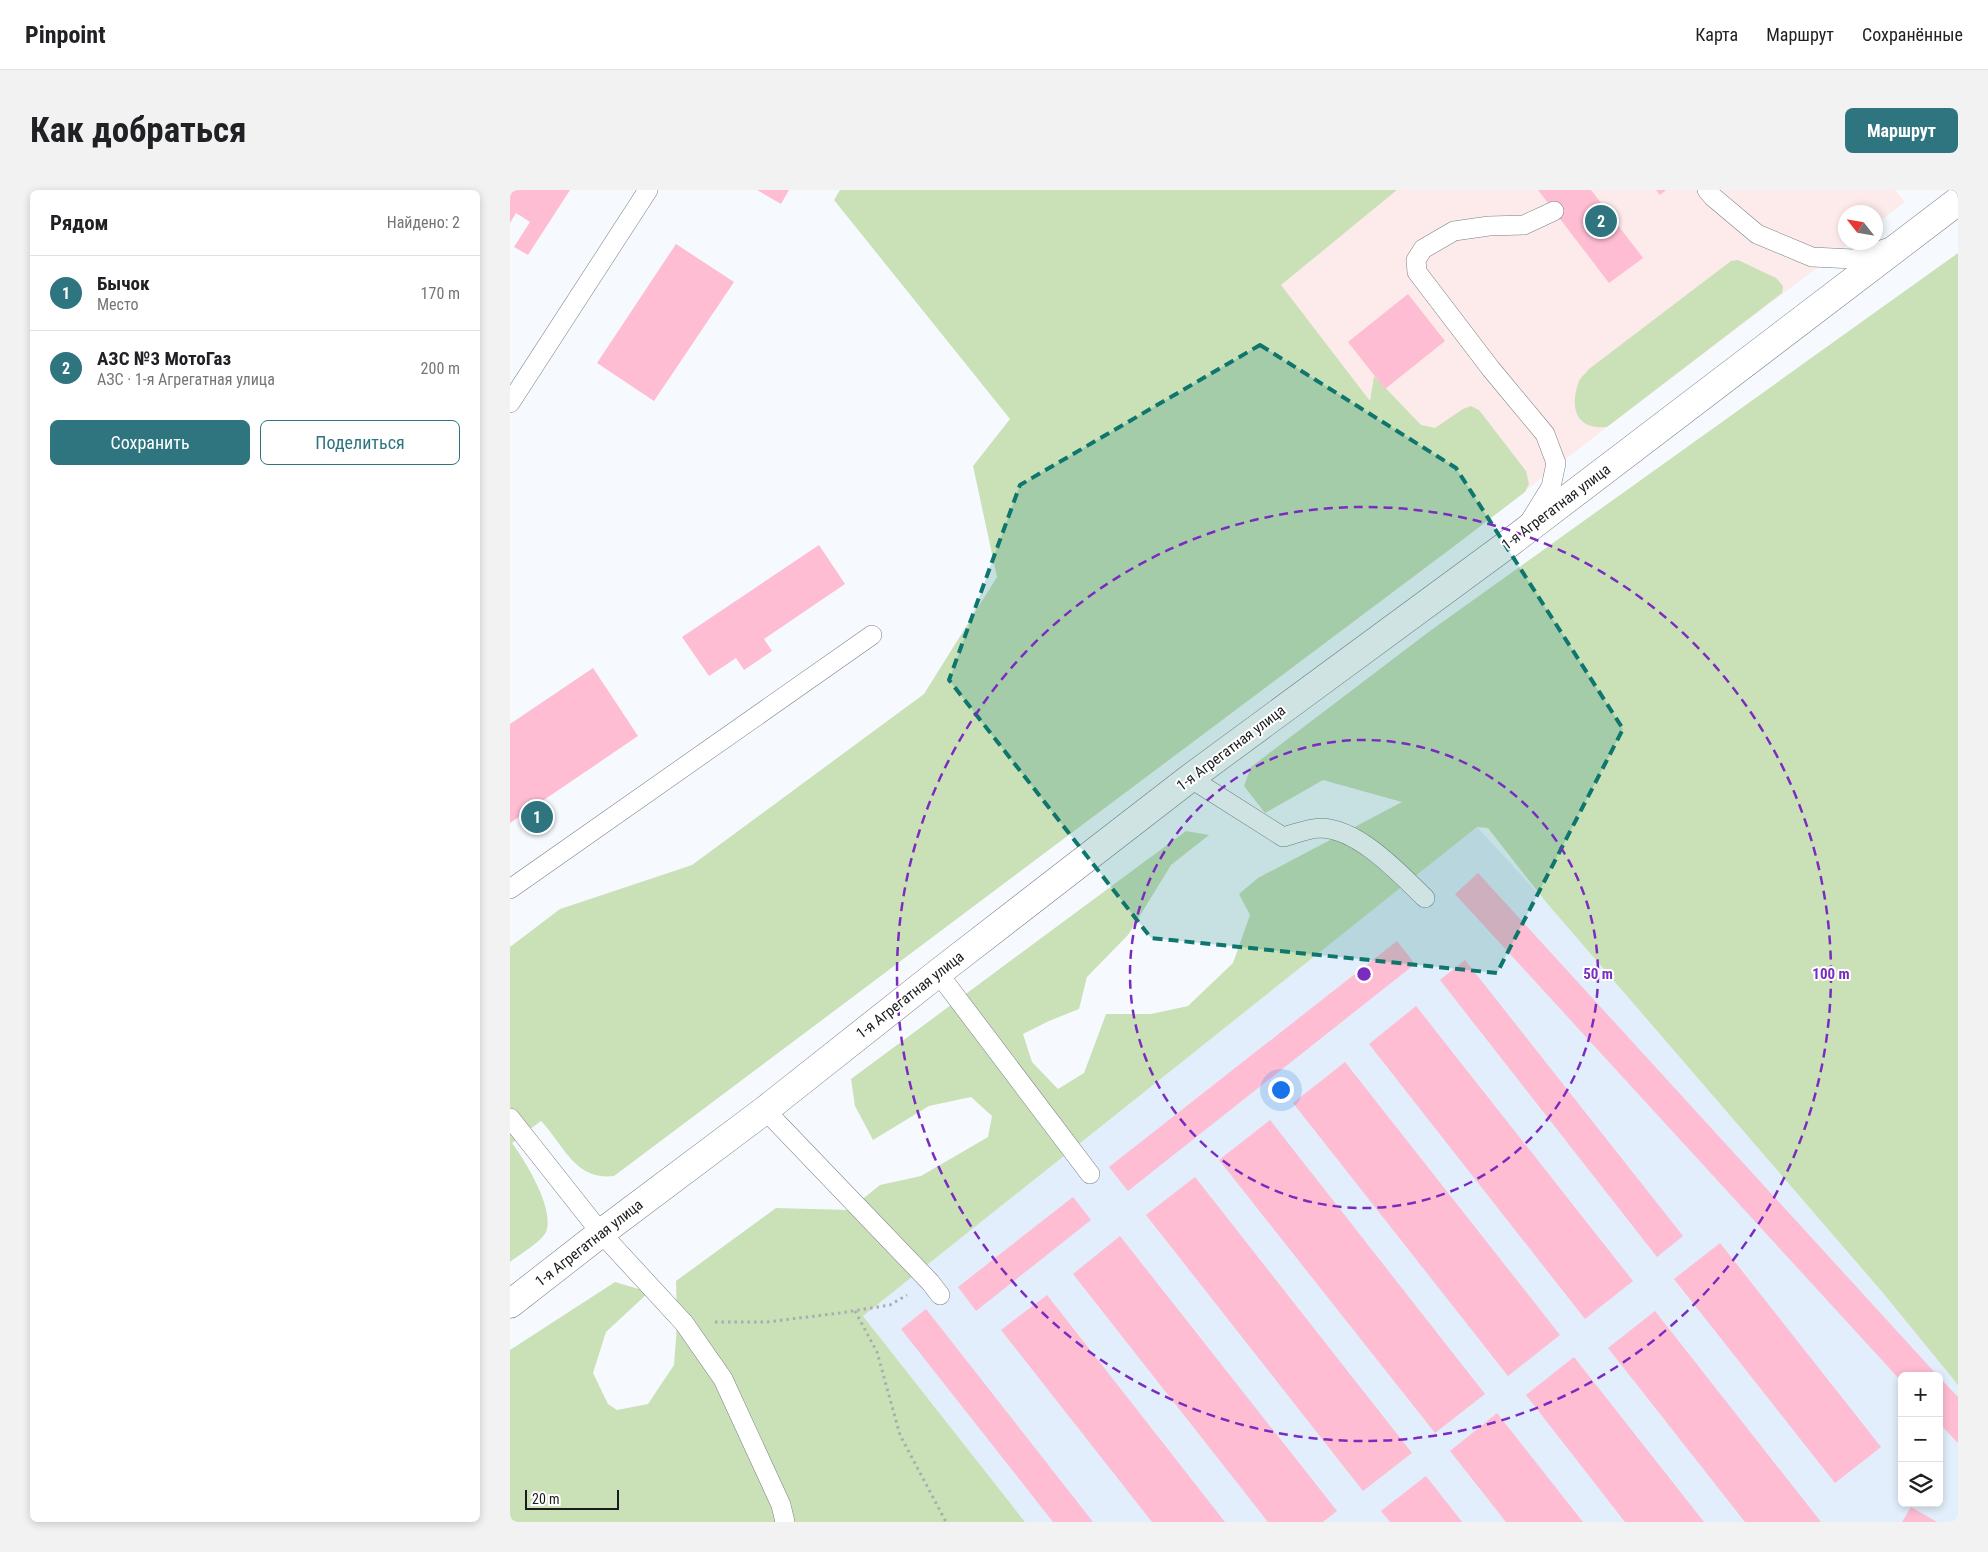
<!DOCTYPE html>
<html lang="ru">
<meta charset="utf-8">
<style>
:root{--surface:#fff;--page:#f2f2f2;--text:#202124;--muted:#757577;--line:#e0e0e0;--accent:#2e7580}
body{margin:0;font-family:"Roboto Condensed",sans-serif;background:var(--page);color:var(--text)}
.controls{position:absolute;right:15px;bottom:15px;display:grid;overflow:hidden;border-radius:8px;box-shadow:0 2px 8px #0003}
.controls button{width:45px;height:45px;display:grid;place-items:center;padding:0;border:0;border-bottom:1px solid var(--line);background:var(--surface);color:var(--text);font:25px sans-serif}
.compass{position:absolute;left:1328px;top:15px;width:45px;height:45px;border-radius:50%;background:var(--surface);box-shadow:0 2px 8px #0003;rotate:301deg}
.scale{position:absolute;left:15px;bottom:12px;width:94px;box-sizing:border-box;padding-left:5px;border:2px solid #191b1e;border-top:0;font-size:14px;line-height:18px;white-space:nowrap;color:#191b1e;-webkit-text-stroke:4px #fff;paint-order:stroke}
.you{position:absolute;left:770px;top:899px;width:18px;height:18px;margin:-12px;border:4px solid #fff;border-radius:50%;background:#1a73e8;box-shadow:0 0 0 8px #1a73e833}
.badge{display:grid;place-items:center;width:32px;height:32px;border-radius:50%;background:var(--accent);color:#fff;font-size:16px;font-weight:700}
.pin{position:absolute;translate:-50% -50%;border:2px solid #fff;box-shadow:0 1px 5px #0006}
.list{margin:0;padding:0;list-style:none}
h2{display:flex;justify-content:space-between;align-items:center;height:65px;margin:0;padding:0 20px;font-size:21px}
h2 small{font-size:16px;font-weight:400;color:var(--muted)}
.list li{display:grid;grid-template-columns:32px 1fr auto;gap:15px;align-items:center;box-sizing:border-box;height:75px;padding:0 20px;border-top:1px solid var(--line)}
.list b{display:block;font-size:19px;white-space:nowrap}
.list p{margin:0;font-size:16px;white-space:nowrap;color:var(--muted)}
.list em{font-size:16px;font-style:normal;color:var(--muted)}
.actions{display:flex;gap:10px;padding:15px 20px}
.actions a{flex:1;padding:11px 0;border:1px solid var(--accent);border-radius:8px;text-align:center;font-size:18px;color:var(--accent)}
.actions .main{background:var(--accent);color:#fff}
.icon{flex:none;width:28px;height:28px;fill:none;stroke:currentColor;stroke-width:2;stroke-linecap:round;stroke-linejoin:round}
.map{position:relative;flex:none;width:1448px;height:1332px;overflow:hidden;border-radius:8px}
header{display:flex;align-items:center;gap:30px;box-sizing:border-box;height:70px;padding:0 25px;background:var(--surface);border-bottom:1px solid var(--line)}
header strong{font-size:24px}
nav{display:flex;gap:28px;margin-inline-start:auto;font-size:18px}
.intro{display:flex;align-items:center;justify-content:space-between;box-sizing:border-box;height:120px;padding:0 30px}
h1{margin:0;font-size:35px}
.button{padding:12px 22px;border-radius:8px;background:var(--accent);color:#fff;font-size:18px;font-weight:700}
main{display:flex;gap:30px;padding:0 30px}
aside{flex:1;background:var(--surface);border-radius:8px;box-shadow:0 2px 8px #0003}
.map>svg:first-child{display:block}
.commercial{fill:#fcebea}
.built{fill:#e2eefb;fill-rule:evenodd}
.green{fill:#cae1b8}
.building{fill:#febdd2}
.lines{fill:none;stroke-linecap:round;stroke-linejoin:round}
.service-casing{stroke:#797f86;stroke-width:20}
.primary-casing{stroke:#797f86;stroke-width:29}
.path{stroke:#a9adb1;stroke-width:3;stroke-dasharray:2.5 4;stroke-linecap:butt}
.service{stroke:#fff;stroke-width:19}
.primary{stroke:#fff;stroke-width:28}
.marked{fill:#0f766e;fill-opacity:0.2;stroke:#0f766e;stroke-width:4;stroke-dasharray:10 6;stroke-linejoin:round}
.ring{fill:none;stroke:#7b2cbf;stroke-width:2.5;stroke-dasharray:9 6}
.labels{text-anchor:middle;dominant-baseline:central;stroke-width:4;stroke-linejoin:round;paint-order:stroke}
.street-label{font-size:15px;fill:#191b1e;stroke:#fff}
.centre{fill:#7b2cbf;stroke:#fff;stroke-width:2.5}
.ring-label{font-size:15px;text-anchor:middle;font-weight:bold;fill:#7b2cbf;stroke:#fff;stroke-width:4;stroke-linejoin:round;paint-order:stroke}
</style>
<header>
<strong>Pinpoint</strong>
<nav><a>Карта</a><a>Маршрут</a><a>Сохранённые</a></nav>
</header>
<div class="intro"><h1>Как добраться</h1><a class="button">Маршрут</a></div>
<main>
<aside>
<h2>Рядом<small>Найдено: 2</small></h2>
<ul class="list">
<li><span class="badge">1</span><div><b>Бычок</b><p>Место</p></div><em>170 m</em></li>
<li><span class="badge">2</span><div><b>АЗС №3 МотоГаз</b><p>АЗС · 1-я Агрегатная улица</p></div><em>200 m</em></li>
</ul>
<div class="actions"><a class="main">Сохранить</a><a>Поделиться</a></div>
</aside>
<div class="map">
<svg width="1448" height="1332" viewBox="0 0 1448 1332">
<rect width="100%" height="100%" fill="#f6faff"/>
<path class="commercial" d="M 887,0 L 1385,0 L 1395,12 L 1366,34 L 1366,22 L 1336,22 L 1336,52 L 1340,53 L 1097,237 L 947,354 L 770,95 Z"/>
<path class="built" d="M 967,637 L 1035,711 L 1373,1103 L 1448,1195 L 1448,1332 L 515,1332 L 353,1126 ZM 1392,1186 L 1429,1186 L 1429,1313 L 1392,1313 Z"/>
<g class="green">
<path d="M 330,0 L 887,0 L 771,95 L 860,211 L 864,186 L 911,235 L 925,238 L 953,219 L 961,216 L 969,220 L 1016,281 L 1019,294 L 1015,302 L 947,354 L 104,986 C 65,991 54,955 31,931 L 2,953 C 16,972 45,1019 36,1042 C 31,1052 9,1065 0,1072 L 0,757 L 50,719 L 182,675 L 414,504 L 487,387 L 463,276 L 500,229 L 324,10 Z"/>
<path d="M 1448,63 L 1448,1195 L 1373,1103 L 1035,711 L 978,638 L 967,637 L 353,1126 L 515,1332 L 0,1332 L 0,1160 L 105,1092 L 139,1102 L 96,1142 L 83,1183 L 98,1214 L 107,1220 L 138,1214 L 164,1175 L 167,1135 L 166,1091 L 266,1018 L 339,1020 L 370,995 L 411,986 L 478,947 L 482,926 L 461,907 L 419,916 L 363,950 L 345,916 L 341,889 L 676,641 L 699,645 L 661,675 L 618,745 L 577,787 L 569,819 L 539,831 L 513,844 L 522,872 L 548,899 L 574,883 L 596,824 L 641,824 L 678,816 L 723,773 L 740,725 L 729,704 L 748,688 L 892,612 L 813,590 L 755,623 L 734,596 L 741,577 L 920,441 Z"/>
<path d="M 1228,70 L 1266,88 L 1273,96 L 1272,103 L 1097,237 C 1066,240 1059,218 1069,191 C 1071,187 1076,183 1079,179 L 1221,71 Z"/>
</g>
<g class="building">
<path d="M 0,0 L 60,0 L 18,65 L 4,57 L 20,32 L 6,23 L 0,33 Z"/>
<path d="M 247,0 L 279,0 L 271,14 Z"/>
<path d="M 1028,0 L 1081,0 L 1133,68 L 1099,93 Z"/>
<path d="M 1146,0 L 1156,0 L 1150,5 Z"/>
<path d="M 166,54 L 224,92 L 144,211 L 87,173 Z"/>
<path d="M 898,104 L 935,151 L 875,199 L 838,152 Z"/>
<path d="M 309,355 L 335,394 L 254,449 L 262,461 L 234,480 L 226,468 L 199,486 L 172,447 Z"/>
<path d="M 83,478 L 128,546 L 0,633 L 0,534 Z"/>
<path d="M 968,683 L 1428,1186 L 1392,1186 L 1392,1192 L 945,704 Z"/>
<path d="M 887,751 L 905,774 L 618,1001 L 599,977 Z"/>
<path d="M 955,770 L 1173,1046 L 1147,1067 L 930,790 Z"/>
<path d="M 906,816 L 1123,1091 L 1075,1129 L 859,854 Z"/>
<path d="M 835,872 L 1050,1145 L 998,1186 L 783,913 Z"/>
<path d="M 760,930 L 975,1204 L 925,1243 L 709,970 Z"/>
<path d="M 685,987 L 902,1263 L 853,1301 L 636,1025 Z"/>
<path d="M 563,1007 L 581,1030 L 466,1121 L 448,1097 Z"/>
<path d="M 610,1046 L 827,1321 L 813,1332 L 758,1332 L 563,1084 Z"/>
<path d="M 1210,1053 L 1371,1257 L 1325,1293 L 1164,1089 Z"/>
<path d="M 537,1105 L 715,1332 L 642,1332 L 491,1140 Z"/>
<path d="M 416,1119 L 583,1332 L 543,1332 L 391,1139 Z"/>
<path d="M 1145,1121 L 1311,1332 L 1235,1332 L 1098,1158 Z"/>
<path d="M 1064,1167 L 1194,1332 L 1115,1332 L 1016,1205 Z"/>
<path d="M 1429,1187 L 1448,1207 L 1448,1253 L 1429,1233 Z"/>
<path d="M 987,1223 L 1073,1332 L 996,1332 L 940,1261 Z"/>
<path d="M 916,1286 L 952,1332 L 880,1332 L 871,1321 Z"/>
<path d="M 1401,1317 L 1427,1332 L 1392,1332 Z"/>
</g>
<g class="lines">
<g class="service-casing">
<g id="service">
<path d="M 1197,0 L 1203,7 L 1247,44 L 1302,67 L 1344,69 L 1377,58"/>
<path d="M 0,213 L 138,0"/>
<path d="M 1020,331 L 1041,297 L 1046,273 L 1035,244 L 981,179 L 907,82 L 906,70 L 913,59 L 944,41 L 979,36 L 1014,35 L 1044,21"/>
<path d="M 680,588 L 773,647 C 785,644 799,638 811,638 C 849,639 889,683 915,708"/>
<path d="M 0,699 L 362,445"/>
<path d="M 428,783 L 580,984"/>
<path d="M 255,920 L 420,1092 L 430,1105"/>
<path d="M 0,928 L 91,1043 L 174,1133 L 213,1189 L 271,1315 L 275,1332"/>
</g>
</g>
<g class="primary-casing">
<path id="primary" d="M 0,1114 L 91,1043 L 255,920 L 428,783 L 680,588 L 1002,351 L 1448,11"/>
</g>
<g class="path">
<path d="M 345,1121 L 367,1162 L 390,1245 L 436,1332"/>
<path d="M 205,1132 L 257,1132 L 330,1123 L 380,1115 L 397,1105"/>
</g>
<use href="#service" class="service"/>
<use href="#primary" class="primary"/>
</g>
<path class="marked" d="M 750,155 L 946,278 L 1113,539 L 987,783 L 641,748 L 439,490 L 510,295 Z"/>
<g class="ring">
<circle cx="854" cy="784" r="234"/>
<circle cx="854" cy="784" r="467"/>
</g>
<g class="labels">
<g class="street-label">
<text transform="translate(1046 317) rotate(-37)">1-я Агрегатная улица</text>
<text transform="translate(721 558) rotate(-37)">1-я Агрегатная улица</text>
<text transform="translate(400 805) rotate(-38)">1-я Агрегатная улица</text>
<text transform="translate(79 1053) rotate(-38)">1-я Агрегатная улица</text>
</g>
</g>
<circle cx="854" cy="784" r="8" class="centre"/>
<g class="ring-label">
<text x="1088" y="789">50 m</text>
<text x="1321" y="789">100 m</text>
</g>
</svg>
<div class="controls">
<button>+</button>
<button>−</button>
<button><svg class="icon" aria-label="layers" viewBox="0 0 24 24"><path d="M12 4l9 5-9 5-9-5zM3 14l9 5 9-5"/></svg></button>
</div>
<svg class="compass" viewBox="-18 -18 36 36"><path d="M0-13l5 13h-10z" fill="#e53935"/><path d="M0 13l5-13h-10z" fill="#757577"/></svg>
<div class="scale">20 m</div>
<div class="you"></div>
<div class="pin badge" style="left:27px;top:627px">1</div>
<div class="pin badge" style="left:1091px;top:31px">2</div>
</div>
</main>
